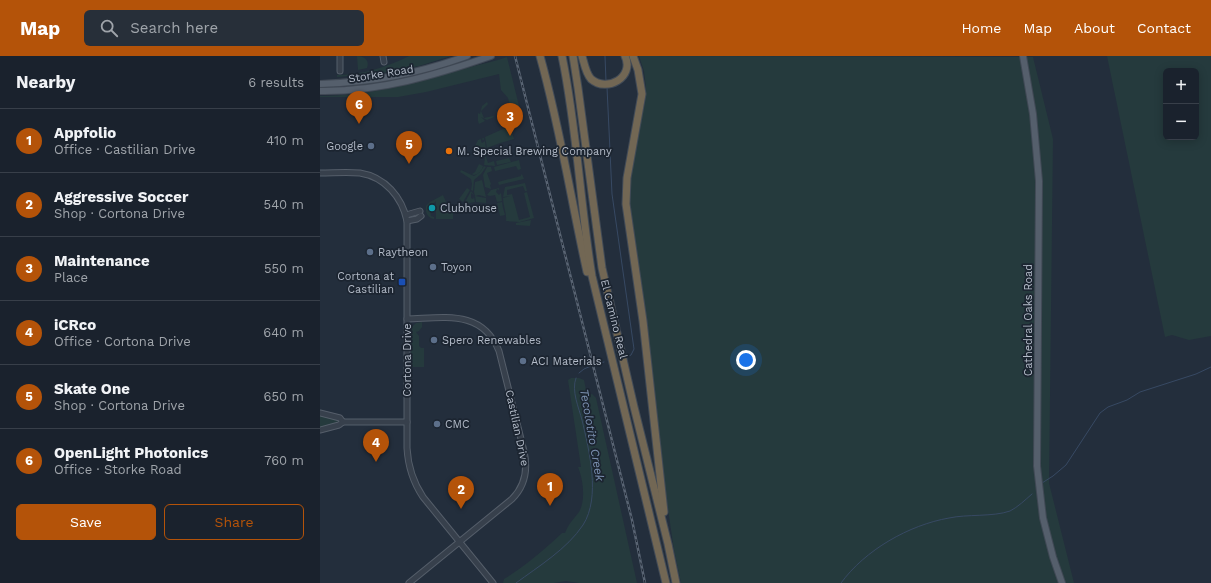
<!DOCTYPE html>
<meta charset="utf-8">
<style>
:root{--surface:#1a222d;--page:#272f39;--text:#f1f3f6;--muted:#9fa4aa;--line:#383f49;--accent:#b45309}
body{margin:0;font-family:"Work Sans",sans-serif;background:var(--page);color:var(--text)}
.controls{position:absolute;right:12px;top:12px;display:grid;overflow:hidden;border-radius:6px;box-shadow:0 2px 10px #0003}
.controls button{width:36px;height:36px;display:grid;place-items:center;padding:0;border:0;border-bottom:1px solid var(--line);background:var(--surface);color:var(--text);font:20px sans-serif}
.you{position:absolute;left:426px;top:304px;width:14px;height:14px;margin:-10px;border:3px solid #fff;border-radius:50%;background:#1a73e8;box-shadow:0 0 0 6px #1a73e833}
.badge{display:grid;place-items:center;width:26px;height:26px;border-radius:50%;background:var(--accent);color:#fff;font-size:13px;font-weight:700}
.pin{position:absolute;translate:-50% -33px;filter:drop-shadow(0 1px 2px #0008)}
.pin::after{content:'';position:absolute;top:21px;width:14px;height:12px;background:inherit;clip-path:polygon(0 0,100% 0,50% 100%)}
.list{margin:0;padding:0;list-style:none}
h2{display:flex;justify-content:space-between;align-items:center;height:52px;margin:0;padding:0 16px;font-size:17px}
h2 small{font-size:13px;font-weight:400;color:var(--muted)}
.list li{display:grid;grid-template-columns:26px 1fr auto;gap:12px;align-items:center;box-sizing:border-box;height:64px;padding:0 16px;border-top:1px solid var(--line)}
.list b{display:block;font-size:15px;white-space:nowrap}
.list p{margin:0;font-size:13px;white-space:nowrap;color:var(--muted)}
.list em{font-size:13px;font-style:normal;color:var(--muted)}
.actions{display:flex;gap:8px;padding:12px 16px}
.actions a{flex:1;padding:9px 0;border:1px solid var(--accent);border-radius:6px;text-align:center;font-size:14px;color:var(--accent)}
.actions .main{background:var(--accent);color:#fff}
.icon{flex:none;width:22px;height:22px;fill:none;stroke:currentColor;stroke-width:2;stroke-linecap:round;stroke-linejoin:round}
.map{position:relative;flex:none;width:891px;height:527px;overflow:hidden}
header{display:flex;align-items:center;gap:24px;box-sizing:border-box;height:56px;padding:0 20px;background:var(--accent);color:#fff}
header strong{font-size:19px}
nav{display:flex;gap:22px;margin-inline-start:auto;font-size:14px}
.search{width:280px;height:36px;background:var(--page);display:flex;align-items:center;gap:10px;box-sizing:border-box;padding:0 14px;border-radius:6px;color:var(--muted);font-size:15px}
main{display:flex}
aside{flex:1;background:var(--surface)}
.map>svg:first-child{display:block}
.green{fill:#253a3d;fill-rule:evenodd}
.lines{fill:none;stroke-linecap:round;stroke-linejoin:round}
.stream{stroke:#374963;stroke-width:1}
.minor-casing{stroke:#555e6a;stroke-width:7}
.major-casing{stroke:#404955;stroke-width:8}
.highway-casing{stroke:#424b57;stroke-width:9}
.minor{stroke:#37404c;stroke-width:5}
.major{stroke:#555f6c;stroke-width:6}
.highway{stroke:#726754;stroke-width:7}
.rail-casing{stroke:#596473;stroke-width:2.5}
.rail{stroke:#1c2531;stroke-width:1;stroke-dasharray:3;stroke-linecap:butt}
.service-dot{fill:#5c6f8a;stroke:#1c2531;stroke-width:1.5}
.food-dot{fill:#e8710a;stroke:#1c2531;stroke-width:1.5}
.culture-dot{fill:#0f9aa8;stroke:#1c2531;stroke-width:1.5}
.transit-dot{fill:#1a4fb4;stroke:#1c2531;stroke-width:1.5}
.labels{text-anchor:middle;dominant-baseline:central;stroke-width:3.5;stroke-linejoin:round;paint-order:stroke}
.street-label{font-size:11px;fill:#b3bbc8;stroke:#1c2531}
.poi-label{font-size:11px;fill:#b3bbc8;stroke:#1c2531;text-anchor:start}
.water-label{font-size:12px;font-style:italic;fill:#7b90b0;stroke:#1c2531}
</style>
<header>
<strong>Map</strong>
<div class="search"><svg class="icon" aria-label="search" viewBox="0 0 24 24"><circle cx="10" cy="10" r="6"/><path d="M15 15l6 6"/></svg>Search here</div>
<nav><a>Home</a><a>Map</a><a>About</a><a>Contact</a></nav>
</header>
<main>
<aside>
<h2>Nearby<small>6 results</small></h2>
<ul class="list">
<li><span class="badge">1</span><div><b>Appfolio</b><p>Office · Castilian Drive</p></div><em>410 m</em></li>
<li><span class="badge">2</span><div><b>Aggressive Soccer</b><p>Shop · Cortona Drive</p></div><em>540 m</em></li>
<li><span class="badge">3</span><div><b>Maintenance</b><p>Place</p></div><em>550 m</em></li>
<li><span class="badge">4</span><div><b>iCRco</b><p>Office · Cortona Drive</p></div><em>640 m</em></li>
<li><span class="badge">5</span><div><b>Skate One</b><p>Shop · Cortona Drive</p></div><em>650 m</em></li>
<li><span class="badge">6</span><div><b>OpenLight Photonics</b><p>Office · Storke Road</p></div><em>760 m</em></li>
</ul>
<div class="actions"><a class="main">Save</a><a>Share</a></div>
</aside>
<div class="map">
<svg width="891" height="527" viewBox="0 0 891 527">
<rect width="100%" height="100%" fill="#232e3c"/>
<g class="green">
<path d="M 37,0 C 44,0 50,4 47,12 L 38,14 Z"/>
<path d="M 89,0 L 131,0 L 99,10 L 62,17 L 17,21 L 17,19 C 41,19 68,11 89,0 Z"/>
<path d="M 319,0 L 713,1 L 733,83 L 729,427 L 754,527 L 361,527 L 354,494 L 345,433 L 326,265 L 308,144 L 312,105 L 325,47 L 326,32 L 324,15 Z"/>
<path d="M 787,0 L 891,0 L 891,280 L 869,284 L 852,279 L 845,281 ZM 846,15 L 876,15 L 876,81 L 846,81 Z"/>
<path d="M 187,1 L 199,50 L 191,53 L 188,42 L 181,34 L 179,18 L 106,36 L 78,41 L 0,41 L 0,40 C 53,40 104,25 154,10 C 165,7 176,5 187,1 Z"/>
<path d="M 167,46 L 168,48 L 161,55 L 164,62 L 173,60 L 174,61 L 167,64 L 161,61 L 165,65 L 159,68 L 158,65 L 158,57 L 160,58 L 162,50 Z"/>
<path d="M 190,70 L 194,83 L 180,87 L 167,92 L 165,81 Z"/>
<path d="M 164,82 L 164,84 L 161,83 L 161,85 L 162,87 L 165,85 L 166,93 L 164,95 L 163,91 L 161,92 L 161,95 L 163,96 L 162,97 L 154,92 L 158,84 Z"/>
<path d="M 171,91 L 172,96 L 165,98 L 168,107 L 174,105 L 175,110 L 164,109 L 165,102 L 163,97 Z"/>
<path d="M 189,102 L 191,106 L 177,109 L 176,105 Z"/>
<path d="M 199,104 L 201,113 L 198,114 L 196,110 L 175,115 L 174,111 Z"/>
<path d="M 159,108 L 163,110 C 162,115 159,118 154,119 L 141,114 L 152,118 L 155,116 Z"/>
<path d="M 164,110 L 166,111 L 161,118 L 154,124 L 153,135 L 151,134 L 152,128 L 151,123 L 140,116 L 141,114 L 154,120 L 160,116 Z"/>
<path d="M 167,111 L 171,111 L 172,115 L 167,117 L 171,128 L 170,129 L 171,133 L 165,131 L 163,119 Z"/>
<path d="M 202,118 L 204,123 L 179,129 L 178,126 L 201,120 L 201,119 Z"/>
<path d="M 162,124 L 166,141 L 159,139 L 155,140 L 154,136 L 155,126 Z"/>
<path d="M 205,127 L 207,135 L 205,135 L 203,130 L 187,134 L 187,139 L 192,138 L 199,164 L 210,161 L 204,137 L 207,136 L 214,162 L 200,166 L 186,165 C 187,157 183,150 183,142 L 190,140 L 183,141 L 185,131 Z"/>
<path d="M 147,132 L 150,134 L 143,146 L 139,143 Z"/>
<path d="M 179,132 L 179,134 L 177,133 L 176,136 L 179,139 L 181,137 L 182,145 L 177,146 L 175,139 L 170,140 L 167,139 L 171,134 Z"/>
<path d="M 151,135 L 154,139 L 151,137 L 151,142 L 153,143 L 154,141 L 155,146 L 144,148 Z"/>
<path d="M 123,139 L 127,148 L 133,150 L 133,163 L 116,163 L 116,145 L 114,147 L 109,148 L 109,155 L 110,155 L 111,160 L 114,161 L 114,163 C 108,162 105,157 106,150 L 110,146 Z"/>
<path d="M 155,140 L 166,142 L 166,147 L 156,146 Z"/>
<path d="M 182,146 L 183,152 L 185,159 L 180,160 L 177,147 Z"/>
<path d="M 211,164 L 210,170 L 196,169 L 196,167 Z"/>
<path d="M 102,266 L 102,271 L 99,275 L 96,276 L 99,280 L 99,290 L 101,292 L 104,292 L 104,311 L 91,311 L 91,275 L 92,271 L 96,267 Z"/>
<path d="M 251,322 L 259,322 L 264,324 L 267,339 L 272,338 L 276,342 L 317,527 L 259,527 L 246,525 L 234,527 L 183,527 L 184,523 C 205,510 224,494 242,477 L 245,477 C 249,467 253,464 259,456 C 266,444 263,423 258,411 L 261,411 L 248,324 Z"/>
<path d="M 0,359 L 19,364 L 20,367 L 0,372 Z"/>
</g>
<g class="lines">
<g class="stream">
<path d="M 285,0 L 286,25"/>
<path d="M 287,31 L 292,138 L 314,293 L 311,299 L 307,301"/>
<path d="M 277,308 L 284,306"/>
<path d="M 259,317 L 264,313 L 271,310"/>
<path d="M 722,427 L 733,420 L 746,409 L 780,357 L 788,351 L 807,344 L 820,336 L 876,318 L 891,311"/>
<path d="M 196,527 C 219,510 247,493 263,469 C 281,441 269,394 262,364 C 259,352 251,335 256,322"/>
<path d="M 521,527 C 545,494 589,469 629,462 C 647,458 673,461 690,455 C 698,451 705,444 712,438"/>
</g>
<g class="minor-casing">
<g id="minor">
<path d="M 20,0 L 20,15"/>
<path d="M 63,0 L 64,6"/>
<path d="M 0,117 C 13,117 27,116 40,117 C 65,121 82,141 87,165 L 87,392 C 88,410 93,426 103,441 L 173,527"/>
<path d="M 86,159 L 100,155"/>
<path d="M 87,165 L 97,163 L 101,160"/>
<path d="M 87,263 C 124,262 162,253 179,295 L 204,395 C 208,413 206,429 192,443 L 89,527"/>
<path d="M 0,357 L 20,362 L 23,366"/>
<path d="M 0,374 L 19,369 L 23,366 L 87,366"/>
</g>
</g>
<g class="major-casing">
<g id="major">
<path d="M 703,0 L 713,58 L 719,125 L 717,410 L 723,462 L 733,501 L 742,527"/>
<path d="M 0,28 C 53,26 97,18 147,0"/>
<path d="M 0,35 C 59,36 116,19 171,0"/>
</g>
</g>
<g class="highway-casing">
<g id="highway">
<path d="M 220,0 C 240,71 251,144 267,216"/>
<path d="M 242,0 C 257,72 260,147 272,220 L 346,527"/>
<path d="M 253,0 L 258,32 L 282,212 L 314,351 L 348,488 L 356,527"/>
<path d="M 262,0 C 264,7 266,18 271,23 C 287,37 315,21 305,0"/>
<path d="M 313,0 L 318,14 L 322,38 L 307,122 L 306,148 L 323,265 L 344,456"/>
</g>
</g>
<use href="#minor" class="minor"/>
<use href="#major" class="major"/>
<use href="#highway" class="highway"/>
<g class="rail-casing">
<path id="rail" d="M 195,0 L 312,464 L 325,527"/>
</g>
<use href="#rail" class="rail"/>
</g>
<g class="service-dot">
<circle cx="51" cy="90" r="4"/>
<circle cx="50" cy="196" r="4"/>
<circle cx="113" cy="211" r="4"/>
<circle cx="114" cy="284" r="4"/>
<circle cx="203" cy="305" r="4"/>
<circle cx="117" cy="368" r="4"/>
</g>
<circle class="food-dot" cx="129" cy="95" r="4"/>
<circle class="culture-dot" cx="112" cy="152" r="4"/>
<rect class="transit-dot" x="78" y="222" width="8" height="8" rx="2"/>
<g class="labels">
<g class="street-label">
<text transform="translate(61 18) rotate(-9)">Storke Road</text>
<text transform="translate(294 263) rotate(76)">El Camino Real</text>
<text transform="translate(708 264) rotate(-90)">Cathedral Oaks Road</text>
<text transform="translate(87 304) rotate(-90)">Cortona Drive</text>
<text transform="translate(197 372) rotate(78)">Castilian Drive</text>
</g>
<g class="poi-label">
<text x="43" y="90" text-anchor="end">Google</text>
<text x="137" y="95">M. Special Brewing Company</text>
<text x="120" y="152">Clubhouse</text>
<text x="58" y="196">Raytheon</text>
<text x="121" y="211">Toyon</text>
<text x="74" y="220" text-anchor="end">Cortona at<tspan x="74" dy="13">Castilian</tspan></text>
<text x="122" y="284">Spero Renewables</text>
<text x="211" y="305">ACI Materials</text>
<text x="125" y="368">CMC</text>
</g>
<g class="water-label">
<text transform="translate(272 379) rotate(80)">Tecolotito Creek</text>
</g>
</g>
</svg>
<div class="controls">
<button>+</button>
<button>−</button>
</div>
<div class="you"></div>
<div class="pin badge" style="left:230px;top:450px">1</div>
<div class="pin badge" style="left:141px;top:453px">2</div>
<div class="pin badge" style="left:190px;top:80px">3</div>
<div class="pin badge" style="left:56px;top:406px">4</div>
<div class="pin badge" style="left:89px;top:108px">5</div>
<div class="pin badge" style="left:39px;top:68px">6</div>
</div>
</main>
